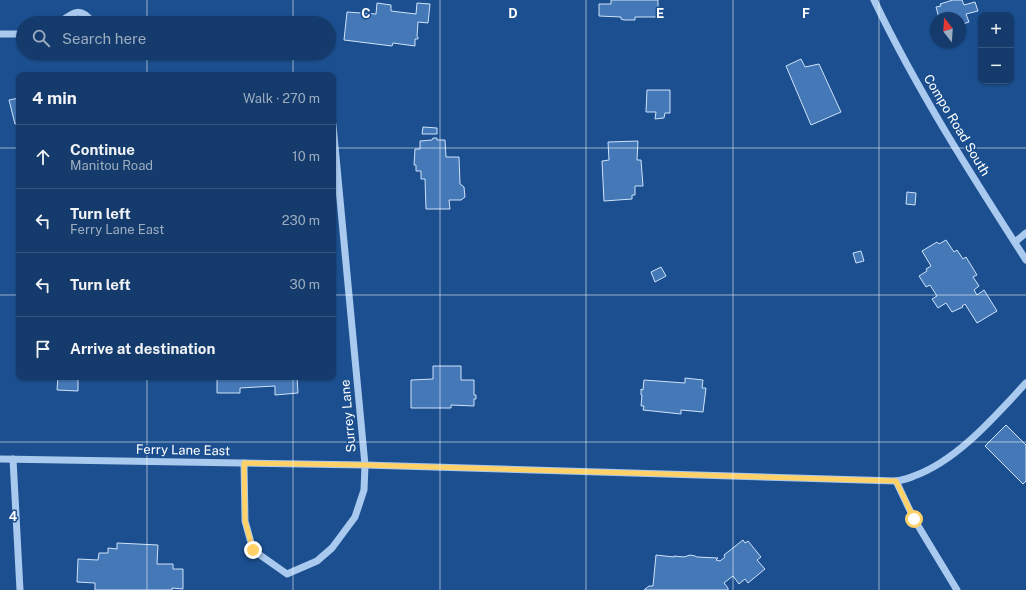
<!DOCTYPE html>
<meta charset="utf-8">
<style>
:root{--surface:#143b6b;--page:#1d4271;--text:#f1f3f6;--muted:#9dadc1;--line:#33557e}
body{margin:0;font-family:"Public Sans",sans-serif;background:var(--page);color:var(--text)}
.controls{position:absolute;right:12px;top:12px;display:grid;overflow:hidden;border-radius:8px;box-shadow:0 1px 3px #0004}
.controls button{width:36px;height:36px;display:grid;place-items:center;padding:0;border:0;border-bottom:1px solid var(--line);background:var(--surface);color:var(--text);font:20px sans-serif}
.compass{position:absolute;left:930px;top:12px;width:36px;height:36px;border-radius:50%;background:var(--surface);box-shadow:0 1px 3px #0004;rotate:343deg}
.stop{position:absolute;width:12px;height:12px;margin:-9px;border:3px solid #ffd166;border-radius:50%;background:#fff}
.stop.end{background:#ffd166;border-color:#fff;box-shadow:0 1px 4px #0008}
.list{margin:0;padding:0;list-style:none}
h2{display:flex;justify-content:space-between;align-items:center;height:52px;margin:0;padding:0 16px;font-size:17px}
h2 small{font-size:13px;font-weight:400;color:var(--muted)}
.list li{display:grid;grid-template-columns:26px 1fr auto;gap:12px;align-items:center;box-sizing:border-box;height:64px;padding:0 16px;border-top:1px solid var(--line)}
.list b{display:block;font-size:15px;white-space:nowrap}
.list p{margin:0;font-size:13px;white-space:nowrap;color:var(--muted)}
.list em{font-size:13px;font-style:normal;color:var(--muted)}
.icon{flex:none;width:22px;height:22px;fill:none;stroke:currentColor;stroke-width:2;stroke-linecap:round;stroke-linejoin:round}
.map{position:relative;flex:none;width:1026px;height:590px;overflow:hidden}
.search{position:absolute;background:var(--surface);box-shadow:0 1px 3px #0004;left:16px;top:16px;width:320px;height:44px;display:flex;align-items:center;gap:10px;box-sizing:border-box;padding:0 14px;border-radius:22px;color:var(--muted);font-size:15px}
.panel{position:absolute;background:var(--surface);box-shadow:0 1px 3px #0004;left:16px;top:72px;width:320px;height:308px;border-radius:8px}
.map>svg:first-child{display:block}
.building{fill:#4478b7;stroke:#cfe3fa}
.lines{fill:none;stroke-linecap:round;stroke-linejoin:round}
.minor{stroke:#a9c9ee;stroke-width:7}
.route{stroke:#ffd166;stroke-width:5}
.grid{fill:none;stroke:#fff;stroke-width:1;stroke-opacity:0.55}
.labels{text-anchor:middle;dominant-baseline:central;stroke-width:3;stroke-linejoin:round;paint-order:stroke}
.street-label{font-size:13px;fill:#fff;stroke:#1b4f8f}
.grid-label{font-size:13px;text-anchor:middle;font-weight:bold;fill:#fff;stroke:#1b4f8f;stroke-width:3;stroke-linejoin:round;paint-order:stroke}
</style>
<div class="map">
<svg width="1026" height="590" viewBox="0 0 1026 590">
<rect width="100%" height="100%" fill="#1b4f8f"/>
<g class="building">
<path d="M 611,0 L 658,0 L 658,17 L 635,17 L 635,20 L 624,20 L 621,19 L 621,17 L 599,16 L 599,4 L 611,4 Z"/>
<path d="M 953,0 L 962,0 L 964,5 L 975,2 L 978,11 L 966,14 L 969,22 L 960,25 L 960,18 L 939,18 L 936,7 L 941,6 L 940,4 Z"/>
<path d="M 377,3 L 391,5 L 391,11 L 416,14 L 417,3 L 430,4 L 428,23 L 418,22 L 417,36 L 418,37 L 418,39 L 415,39 L 415,46 L 393,43 L 392,46 L 344,40 L 347,12 L 376,14 Z"/>
<path d="M 801,59 L 805,67 L 819,64 L 841,112 L 811,125 L 786,66 Z"/>
<path d="M 647,90 L 670,90 L 670,113 L 665,113 L 664,118 L 655,119 L 656,112 L 646,112 Z"/>
<path d="M 19,98 L 19,123 L 15,124 L 9,100 Z"/>
<path d="M 423,127 L 437,128 L 437,134 L 422,134 Z"/>
<path d="M 433,138 L 437,138 L 437,140 L 445,140 L 446,157 L 459,157 L 460,184 L 464,187 L 465,197 L 461,200 L 449,200 L 450,209 L 426,209 L 425,179 L 421,179 L 421,171 L 416,171 L 416,165 L 414,165 L 415,149 L 420,149 L 420,141 L 432,140 Z"/>
<path d="M 638,141 L 637,160 L 641,160 L 643,186 L 635,186 L 635,195 L 632,195 L 632,199 L 604,201 L 602,161 L 609,160 L 608,142 Z"/>
<path d="M 907,192 L 916,193 L 915,205 L 906,204 Z"/>
<path d="M 946,240 L 954,252 L 957,250 L 963,259 L 966,257 L 977,275 L 973,277 L 979,286 L 974,290 L 977,295 L 984,290 L 997,311 L 977,323 L 965,304 L 962,306 L 963,307 L 952,312 L 946,303 L 938,308 L 932,299 L 937,296 L 930,285 L 926,287 L 919,276 L 927,271 L 926,269 L 931,266 L 922,251 L 937,242 L 939,244 Z"/>
<path d="M 861,251 L 864,261 L 856,263 L 853,253 Z"/>
<path d="M 661,267 L 666,276 L 655,282 L 651,272 Z"/>
<path d="M 433,366 L 461,366 L 461,380 L 474,380 L 474,395 L 476,395 L 476,399 L 474,399 L 474,406 L 451,405 L 451,408 L 411,408 L 411,380 L 433,379 Z"/>
<path d="M 58,377 L 78,377 L 78,391 L 57,390 Z"/>
<path d="M 217,377 L 297,377 L 298,393 L 275,395 L 275,386 L 240,388 L 240,393 L 217,393 Z"/>
<path d="M 685,378 L 703,380 L 702,388 L 706,388 L 703,412 L 681,410 L 681,414 L 643,410 L 644,406 L 641,406 L 642,395 L 641,395 L 641,389 L 643,390 L 644,380 L 685,383 Z"/>
<path d="M 1006,425 L 1026,445 L 1026,481 L 1023,484 L 985,446 Z"/>
<path d="M 743,540 L 745,543 L 748,541 L 761,557 L 757,560 L 765,569 L 748,583 L 745,579 L 739,584 L 733,576 L 724,583 L 728,588 L 728,590 L 644,590 L 649,586 L 653,586 L 656,555 L 674,557 L 674,556 L 684,557 L 690,555 L 695,556 L 697,557 L 718,558 L 716,560 L 720,561 L 725,557 L 724,555 Z"/>
<path d="M 117,543 L 158,545 L 157,564 L 173,564 L 173,569 L 183,569 L 183,589 L 172,588 L 172,590 L 95,590 L 95,583 L 77,582 L 78,559 L 98,560 L 99,553 L 108,553 L 108,548 L 117,549 Z"/>
</g>
<g class="lines">
<g class="minor">
<path d="M 874,0 C 917,90 972,176 1026,260"/>
<path d="M 59,23 C 72,13 80,5 93,23"/>
<path d="M 0,34 L 23,34"/>
<path d="M 1015,242 L 1026,233"/>
<path d="M 0,459 L 365,465 L 896,481 C 902,480 908,479 914,476 C 958,460 995,416 1026,383"/>
<path d="M 13,459 L 20,590"/>
<path d="M 244,463 L 245,521 L 253,550 L 287,574 L 317,561 L 332,548 L 355,517 L 364,490 L 365,465 L 333,125"/>
<path d="M 896,481 L 914,519 L 957,590"/>
</g>
</g>
<g class="lines">
<path class="route" d="M 253,550 L 245,521 L 244,463 L 365,465 L 896,481 L 914,519"/>
</g>
<path class="grid" d="M 147,0 L 147,23M 293,0 L 293,23M 440,0 L 440,590M 586,0 L 586,590M 733,0 L 733,590M 879,0 L 879,590M 147,53 L 147,75M 293,53 L 293,75M 0,148 L 19,148M 333,148 L 1026,148M 0,295 L 19,295M 333,295 L 1026,295M 147,377 L 147,590M 293,377 L 293,590M 0,442 L 1026,442"/>
<g class="labels">
<g class="street-label">
<text transform="translate(957 125) rotate(59)">Compo Road South</text>
<text transform="translate(348 416) rotate(-95)">Surrey Lane</text>
<text transform="translate(183 450) rotate(1)">Ferry Lane East</text>
</g>
</g>
<g class="grid-label">
<text x="366" y="18">C</text>
<text x="513" y="18">D</text>
<text x="660" y="18">E</text>
<text x="806" y="18">F</text>
<text x="13" y="521">4</text>
</g>
</svg>
<div class="controls">
<button>+</button>
<button>−</button>
</div>
<svg class="compass" viewBox="-18 -18 36 36"><path d="M0-13l5 13h-10z" fill="#e53935"/><path d="M0 13l5-13h-10z" fill="#9dadc1"/></svg>
<div class="stop" style="left:914px;top:519px"></div>
<div class="stop end" style="left:253px;top:550px"></div>
<div class="search"><svg class="icon" aria-label="search" viewBox="0 0 24 24"><circle cx="10" cy="10" r="6"/><path d="M15 15l6 6"/></svg>Search here</div>
<section class="panel">
<h2>4 min<small>Walk · 270 m</small></h2>
<ul class="list">
<li><svg class="icon" aria-label="ahead" viewBox="0 0 24 24"><path d="M12 20V5M6 11l6-6 6 6"/></svg><div><b>Continue</b><p>Manitou Road</p></div><em>10 m</em></li>
<li><svg class="icon" aria-label="left" viewBox="0 0 24 24"><path d="M17 20v-9H6M10 6l-5 5 5 5"/></svg><div><b>Turn left</b><p>Ferry Lane East</p></div><em>230 m</em></li>
<li><svg class="icon" aria-label="left" viewBox="0 0 24 24"><path d="M17 20v-9H6M10 6l-5 5 5 5"/></svg><div><b>Turn left</b></div><em>30 m</em></li>
<li><svg class="icon" aria-label="arrive" viewBox="0 0 24 24"><path d="M6 21V4h12l-3 4 3 4H6"/></svg><div><b>Arrive at destination</b></div></li>
</ul>
</section>
</div>
